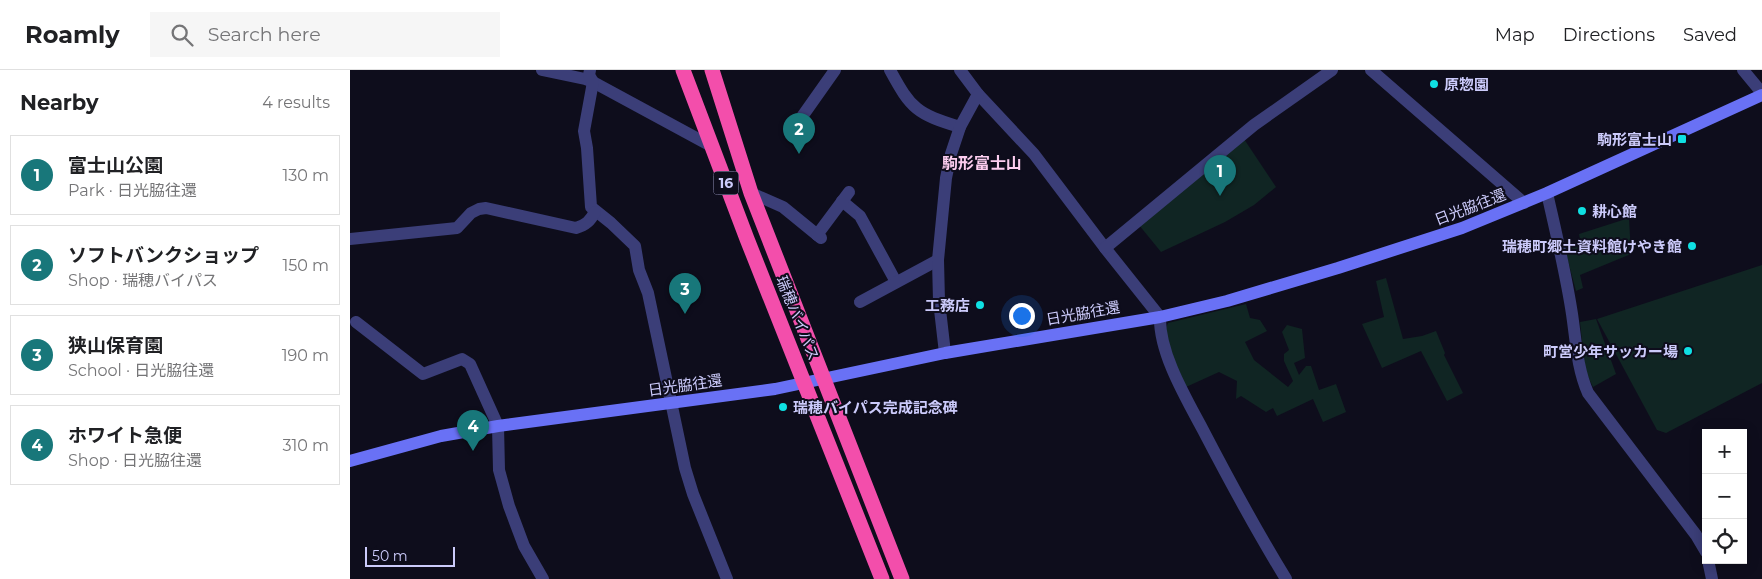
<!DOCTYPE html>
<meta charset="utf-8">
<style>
:root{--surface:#fff;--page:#f6f6f6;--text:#202124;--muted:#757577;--line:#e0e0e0;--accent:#18777a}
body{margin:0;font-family:Montserrat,"Noto Sans JP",sans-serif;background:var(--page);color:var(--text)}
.controls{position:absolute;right:15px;bottom:15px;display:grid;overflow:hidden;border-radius:0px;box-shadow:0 2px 12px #0003}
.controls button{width:45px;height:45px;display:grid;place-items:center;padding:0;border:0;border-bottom:1px solid var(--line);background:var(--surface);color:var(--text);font:25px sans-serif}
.scale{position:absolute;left:15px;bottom:12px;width:90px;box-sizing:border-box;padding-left:5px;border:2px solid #cccbfb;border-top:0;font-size:14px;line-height:18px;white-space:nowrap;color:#cccbfb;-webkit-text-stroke:4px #0e0d1c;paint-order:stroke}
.you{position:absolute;left:671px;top:245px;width:18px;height:18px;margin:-12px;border:4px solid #fff;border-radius:50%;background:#1a73e8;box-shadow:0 0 0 8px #1a73e833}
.badge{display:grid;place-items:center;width:32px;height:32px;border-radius:50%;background:var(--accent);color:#fff;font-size:16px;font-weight:700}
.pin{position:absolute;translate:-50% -41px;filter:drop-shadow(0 1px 2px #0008)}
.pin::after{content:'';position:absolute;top:26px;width:18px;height:15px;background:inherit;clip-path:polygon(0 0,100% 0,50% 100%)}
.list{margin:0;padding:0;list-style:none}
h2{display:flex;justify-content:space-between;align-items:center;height:65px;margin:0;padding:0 20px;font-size:21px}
h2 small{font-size:16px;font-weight:400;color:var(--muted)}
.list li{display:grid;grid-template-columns:32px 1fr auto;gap:15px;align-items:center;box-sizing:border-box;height:80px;margin:0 10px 10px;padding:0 10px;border:1px solid var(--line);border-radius:0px}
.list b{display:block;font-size:19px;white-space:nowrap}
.list p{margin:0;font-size:16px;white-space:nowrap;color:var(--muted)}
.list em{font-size:16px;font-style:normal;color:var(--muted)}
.icon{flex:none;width:28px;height:28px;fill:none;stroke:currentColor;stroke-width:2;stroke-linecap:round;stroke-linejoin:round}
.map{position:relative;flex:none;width:1412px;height:509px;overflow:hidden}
header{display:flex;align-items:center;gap:30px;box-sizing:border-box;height:70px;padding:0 25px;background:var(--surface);border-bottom:1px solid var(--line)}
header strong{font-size:24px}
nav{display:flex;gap:28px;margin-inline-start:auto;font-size:18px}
.search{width:350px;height:45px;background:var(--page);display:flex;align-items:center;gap:12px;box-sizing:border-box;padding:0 18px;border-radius:0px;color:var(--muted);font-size:19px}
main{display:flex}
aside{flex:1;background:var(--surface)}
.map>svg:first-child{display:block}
.green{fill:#102523}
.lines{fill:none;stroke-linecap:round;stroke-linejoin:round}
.street{stroke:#3b3e78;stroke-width:12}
.secondary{stroke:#6971f5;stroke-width:12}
.highway{stroke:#f34eab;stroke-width:15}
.poi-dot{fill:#0fe0e3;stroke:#0e0d1c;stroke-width:2}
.labels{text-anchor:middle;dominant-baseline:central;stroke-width:4;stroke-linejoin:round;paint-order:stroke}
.shield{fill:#0e0d1c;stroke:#9392b8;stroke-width:1}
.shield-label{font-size:14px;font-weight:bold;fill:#cccbfb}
.poi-label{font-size:15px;font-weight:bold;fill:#cccbfb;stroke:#0e0d1c;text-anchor:end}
.street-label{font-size:15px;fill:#cccbfb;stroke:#0e0d1c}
.neighbourhood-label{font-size:16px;font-weight:bold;fill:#fccdef;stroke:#0e0d1c}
</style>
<header>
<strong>Roamly</strong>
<div class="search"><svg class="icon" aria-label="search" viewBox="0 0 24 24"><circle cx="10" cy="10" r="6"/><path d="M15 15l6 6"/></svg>Search here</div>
<nav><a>Map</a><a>Directions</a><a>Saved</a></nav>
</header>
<main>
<aside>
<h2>Nearby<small>4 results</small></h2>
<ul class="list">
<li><span class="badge">1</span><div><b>富士山公園</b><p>Park · 日光脇往還</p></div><em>130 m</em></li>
<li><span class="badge">2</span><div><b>ソフトバンクショップ</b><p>Shop · 瑞穂バイパス</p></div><em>150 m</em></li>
<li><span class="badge">3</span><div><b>狭山保育園</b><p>School · 日光脇往還</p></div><em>190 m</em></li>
<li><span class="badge">4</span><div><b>ホワイト急便</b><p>Shop · 日光脇往還</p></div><em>310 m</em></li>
</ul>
</aside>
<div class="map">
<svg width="1412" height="509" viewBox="0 0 1412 509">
<rect width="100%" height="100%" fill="#0e0d1c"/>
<g class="green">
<path d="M 894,69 L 926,117 L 904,135 L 875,152 L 811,182 L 789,155 Z"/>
<path d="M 1279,148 L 1281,184 L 1230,205 L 1233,218 L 1226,221 L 1214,176 L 1230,170 L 1229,164 Z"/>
<path d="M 1412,195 L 1412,313 L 1316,363 L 1307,360 L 1247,249 Z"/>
<path d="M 1036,208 L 1053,269 L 1072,266 L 1086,261 L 1095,283 L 1094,285 L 1113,323 L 1097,331 L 1071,281 L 1032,298 L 1012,254 L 1034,247 L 1026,211 Z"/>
<path d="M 896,234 L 900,248 L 910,250 L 917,261 L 895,272 L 904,290 L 938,317 L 943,311 L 934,291 L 934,284 L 939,280 L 932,262 L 937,255 L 952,259 L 955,288 L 944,293 L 949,305 L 956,296 L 961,296 L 969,320 L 986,314 L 996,342 L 973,352 L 963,329 L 927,346 L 923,338 L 916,342 L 891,326 L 886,329 L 887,311 L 869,302 L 836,317 L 825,293 L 815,260 L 818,253 Z"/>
<path d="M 1246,249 L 1266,304 L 1243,317 L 1235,300 L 1230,252 Z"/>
</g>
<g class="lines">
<g class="street">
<path d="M 192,0 L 235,9 L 243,12 L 363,77"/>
<path d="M 240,0 L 239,5 L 243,12 L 234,61 L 237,78 L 241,137 L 261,153 L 285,176 L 289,200 L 298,223 L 335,398 L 343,424 L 377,509"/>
<path d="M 540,0 C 561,39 567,44 610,57"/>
<path d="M 610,0 L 628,24 L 684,84 L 755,178 L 810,247 C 809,283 836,328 853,360 C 879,410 906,460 936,509"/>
<path d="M 1021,0 L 1174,133"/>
<path d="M 1393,0 L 1412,23"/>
<path d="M 449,51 L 485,0"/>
<path d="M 401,123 L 433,137 L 471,168"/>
<path d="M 1197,123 C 1206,163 1216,204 1222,244 C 1226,271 1227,298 1238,323 L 1346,465 L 1356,482"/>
<path d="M 492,131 L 510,146 L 546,212"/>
<path d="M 467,165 L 499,122"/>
<path d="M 0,169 L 107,158 L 121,143 L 129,139 L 136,138 L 226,158 C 236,155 240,151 245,142"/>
<path d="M 755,178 L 904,55 L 982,0"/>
<path d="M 510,232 L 588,190"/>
<path d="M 6,252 L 73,304 L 112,289 L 120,294 L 148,356 L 149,400 L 159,436 L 174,476 L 193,509"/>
<path d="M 595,283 L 589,231 L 588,190 L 596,108 L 601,84 L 610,57 L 628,24"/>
<path d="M 1358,490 L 1362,509"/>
</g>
<path class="secondary" d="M 0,391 L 91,366 L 148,356 L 425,319 L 595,283 L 810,247 L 877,231 L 988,198 L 1112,158 L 1197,123 L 1412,25"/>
<g class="highway">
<path d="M 333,0 L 397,169 L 532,509"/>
<path d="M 362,0 L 401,123 L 552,509"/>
</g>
</g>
<g class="poi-dot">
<circle cx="1084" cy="14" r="5"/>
<rect x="1327" y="64" width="10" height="10" rx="2.5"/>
<circle cx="1232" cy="141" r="5"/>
<circle cx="1342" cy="176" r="5"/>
<circle cx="630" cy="235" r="5"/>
<circle cx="1338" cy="281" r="5"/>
<circle cx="433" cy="337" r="5"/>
</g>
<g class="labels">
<rect class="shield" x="363.5" y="101.5" width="25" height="23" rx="4"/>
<g class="shield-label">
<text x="376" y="113">16</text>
</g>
<g class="poi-label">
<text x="1094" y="14" text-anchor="start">原惣園</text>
<text x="1322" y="69">駒形富士山</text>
<text x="1242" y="141" text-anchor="start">耕心館</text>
<text x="1332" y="176">瑞穂町郷土資料館けやき館</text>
<text x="620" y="235">工務店</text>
<text x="1328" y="281">町営少年サッカー場</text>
<text x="443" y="337" text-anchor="start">瑞穂バイパス完成記念碑</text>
</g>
<g class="street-label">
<text transform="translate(1120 137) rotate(-21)">日光脇往還</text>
<text transform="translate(733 243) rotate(-10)">日光脇往還</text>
<text transform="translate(448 248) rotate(68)">瑞穂バイパス</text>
<text transform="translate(335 315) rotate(-8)">日光脇往還</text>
</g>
<g class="neighbourhood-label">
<text x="632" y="93">駒形富士山</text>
</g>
</g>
</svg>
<div class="controls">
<button>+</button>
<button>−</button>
<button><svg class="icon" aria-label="locate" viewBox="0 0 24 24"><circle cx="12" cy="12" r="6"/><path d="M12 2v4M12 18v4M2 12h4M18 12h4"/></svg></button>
</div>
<div class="scale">50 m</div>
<div class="you"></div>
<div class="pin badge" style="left:870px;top:126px">1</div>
<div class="pin badge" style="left:449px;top:84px">2</div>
<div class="pin badge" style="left:335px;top:244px">3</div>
<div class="pin badge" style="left:123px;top:381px">4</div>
</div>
</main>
